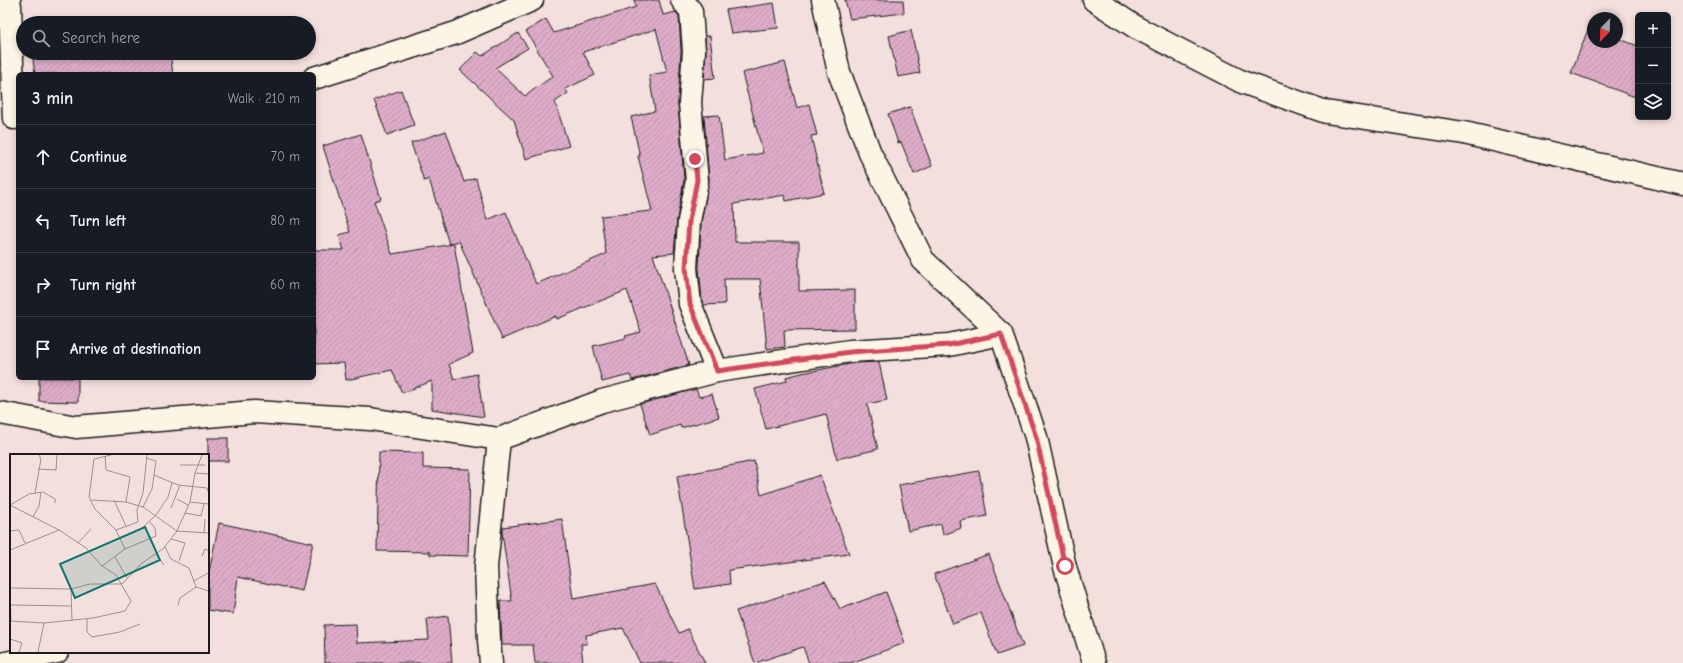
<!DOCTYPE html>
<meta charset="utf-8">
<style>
:root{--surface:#171b24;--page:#20242c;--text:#f1f3f6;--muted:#9ea1a6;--line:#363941}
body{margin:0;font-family:"Comic Neue",sans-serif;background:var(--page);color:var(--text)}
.controls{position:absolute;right:12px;top:12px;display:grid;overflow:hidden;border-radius:6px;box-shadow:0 2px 6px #0003}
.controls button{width:36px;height:36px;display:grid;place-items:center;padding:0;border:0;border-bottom:1px solid var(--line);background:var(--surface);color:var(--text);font:20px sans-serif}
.compass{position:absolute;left:1587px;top:12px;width:36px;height:36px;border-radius:50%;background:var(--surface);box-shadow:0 2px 6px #0003;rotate:204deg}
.stop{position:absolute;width:12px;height:12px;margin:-9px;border:3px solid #d1495b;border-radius:50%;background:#fff}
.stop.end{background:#d1495b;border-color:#fff;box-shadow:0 1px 4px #0008}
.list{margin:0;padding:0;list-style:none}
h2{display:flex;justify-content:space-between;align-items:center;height:52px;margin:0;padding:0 16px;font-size:17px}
h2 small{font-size:13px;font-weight:400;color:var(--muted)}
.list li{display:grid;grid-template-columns:26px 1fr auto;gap:12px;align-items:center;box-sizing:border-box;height:64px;padding:0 16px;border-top:1px solid var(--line)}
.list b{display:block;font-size:15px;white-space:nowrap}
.list em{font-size:13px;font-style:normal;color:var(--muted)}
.icon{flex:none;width:22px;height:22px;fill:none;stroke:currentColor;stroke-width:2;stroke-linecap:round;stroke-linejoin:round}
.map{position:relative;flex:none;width:1683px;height:663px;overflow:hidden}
.search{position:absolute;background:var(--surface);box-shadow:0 2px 6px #0003;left:16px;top:16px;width:300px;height:44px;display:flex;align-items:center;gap:10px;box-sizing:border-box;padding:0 14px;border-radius:22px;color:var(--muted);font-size:15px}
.panel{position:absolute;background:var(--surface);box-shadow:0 2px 6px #0003;left:16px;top:72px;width:300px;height:308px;border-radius:6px}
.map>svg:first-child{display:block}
.building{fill:url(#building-hatch);stroke:#1c1c1c}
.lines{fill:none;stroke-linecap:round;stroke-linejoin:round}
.minor-casing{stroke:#1c1c1c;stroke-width:25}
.minor{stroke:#fcf5e5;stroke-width:22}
.route{stroke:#d1495b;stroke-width:5}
.inset-road{fill:none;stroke:#9d9190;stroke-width:1}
.view{fill:#0f766e;fill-opacity:0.15;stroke:#0f766e;stroke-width:2}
.inset-edge{fill:none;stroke:#1c1c1c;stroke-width:2}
</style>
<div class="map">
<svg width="1683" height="663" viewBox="0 0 1683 663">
<defs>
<pattern id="building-hatch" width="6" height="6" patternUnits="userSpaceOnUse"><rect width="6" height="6" fill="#deacc9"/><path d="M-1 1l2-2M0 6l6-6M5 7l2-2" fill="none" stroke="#be93ac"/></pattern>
</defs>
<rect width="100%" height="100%" fill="#f3dfdd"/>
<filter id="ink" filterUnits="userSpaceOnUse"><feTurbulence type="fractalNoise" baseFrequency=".025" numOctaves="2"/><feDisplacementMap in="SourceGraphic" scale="8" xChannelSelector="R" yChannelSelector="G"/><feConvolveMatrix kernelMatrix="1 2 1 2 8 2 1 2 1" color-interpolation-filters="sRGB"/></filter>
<g filter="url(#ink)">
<g class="building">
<path d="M 634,0 L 659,0 L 663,15 L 676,12 L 679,16 L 681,51 L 678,104 L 684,180 L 677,219 L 674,253 L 653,255 L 689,365 L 632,380 L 630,375 L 602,382 L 593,346 L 626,338 L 625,336 L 641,332 L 627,290 L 557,319 L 556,316 L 502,339 L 459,241 L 449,244 L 429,179 L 424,181 L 411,143 L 446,131 L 464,182 L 476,178 L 487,220 L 506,212 L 536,284 L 606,254 L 601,216 L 652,211 L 638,156 L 640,156 L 631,117 L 655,111 L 649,75 L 667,72 L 656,29 L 583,52 L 595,75 L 565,89 L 568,93 L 555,102 L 569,146 L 526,159 L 514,120 L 460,70 L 477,52 L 482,56 L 518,33 L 528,48 L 495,68 L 525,96 L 553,76 L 526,31 L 546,19 L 554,33 L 636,7 Z"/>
<path d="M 845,0 L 903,0 L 904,13 L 850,19 Z"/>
<path d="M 774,3 L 778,28 L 731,33 L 726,10 Z"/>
<path d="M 1589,27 L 1593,29 L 1593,42 L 1617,42 L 1617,38 L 1638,46 L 1638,98 L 1571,73 Z"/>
<path d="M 911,30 L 920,73 L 898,77 L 889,36 Z"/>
<path d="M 705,36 L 710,36 L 715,78 L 704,79 L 706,52 Z"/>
<path d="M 32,53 L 170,53 L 173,74 L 35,74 Z"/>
<path d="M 785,62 L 797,108 L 809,104 L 817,135 L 811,136 L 824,193 L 786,201 L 785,195 L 734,204 L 735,242 L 799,242 L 799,291 L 855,290 L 855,329 L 784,330 L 785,347 L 767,349 L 760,279 L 724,279 L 725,304 L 704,305 L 702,301 L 699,268 L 701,223 L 709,180 L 704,116 L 719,115 L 725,160 L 763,153 L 742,73 Z"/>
<path d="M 401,90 L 414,125 L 387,135 L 374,100 Z"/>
<path d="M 910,107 L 932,166 L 914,174 L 901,142 L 898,143 L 888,114 Z"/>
<path d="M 361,134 L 381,199 L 374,201 L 392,254 L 454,244 L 473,353 L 449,364 L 454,379 L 477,374 L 484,417 L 432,409 L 432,381 L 402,393 L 392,370 L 346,380 L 344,363 L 314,364 L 314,250 L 344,250 L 339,235 L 350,232 L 323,146 Z"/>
<path d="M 879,362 L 887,400 L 867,404 L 878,449 L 837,459 L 826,414 L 766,429 L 755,389 L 787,381 L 786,377 L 802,373 L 855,363 Z"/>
<path d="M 39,378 L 78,378 L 78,402 L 39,401 Z"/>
<path d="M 696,389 L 699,397 L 712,394 L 719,417 L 681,428 L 680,425 L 650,435 L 640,404 Z"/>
<rect x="208" y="438" width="20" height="23"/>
<path d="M 379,452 L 423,453 L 423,468 L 470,469 L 468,556 L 430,555 L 430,552 L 377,551 Z"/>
<path d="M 754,461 L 761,495 L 820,475 L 849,554 L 729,570 L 730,584 L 695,589 L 677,476 Z"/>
<path d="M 979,471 L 987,516 L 960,521 L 961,528 L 943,535 L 941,524 L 908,531 L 899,485 Z"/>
<path d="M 562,519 L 573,599 L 655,584 L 679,633 L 688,629 L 705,663 L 640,663 L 623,628 L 586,635 L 587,644 L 581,644 L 583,663 L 535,663 L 533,645 L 502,645 L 500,601 L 512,601 L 502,533 L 503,527 Z"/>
<path d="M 219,523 L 313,543 L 302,591 L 238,577 L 233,614 L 208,610 L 208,577 Z"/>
<path d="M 989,554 L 1023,646 L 997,655 L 981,613 L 953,624 L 934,574 Z"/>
<path d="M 825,581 L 840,609 L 886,592 L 905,643 L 851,663 L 809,663 L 803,647 L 755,663 L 736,611 Z"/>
<path d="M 448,616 L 452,663 L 325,663 L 324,625 L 356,624 L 357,643 L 429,640 L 427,619 Z"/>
</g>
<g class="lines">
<g class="minor-casing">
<g id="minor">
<path d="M 9,0 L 10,6 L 14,118"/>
<path d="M 682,0 L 691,11 L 694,51 L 690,103 L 697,181 L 689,221 L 686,268 L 690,304 L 717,371"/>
<path d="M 823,0 L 839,72 L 870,153 L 923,260 L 1001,334 L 1036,437 L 1065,567 L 1094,663"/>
<path d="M 1094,0 L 1137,28 L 1242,82 L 1326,112 L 1464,133 L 1683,184"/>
<path d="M 314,78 L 456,33 L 532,0"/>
<path d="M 0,413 L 76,427 L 254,412 L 370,419 L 499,439 L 602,401 L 717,371 L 850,351 L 949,345 L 1001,334"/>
<path d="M 6,663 L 57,652"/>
<path d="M 491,663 L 489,640 L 486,567 L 499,439"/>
</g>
</g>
<use href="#minor" class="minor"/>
</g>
</g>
<g class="lines" filter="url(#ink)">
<path class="route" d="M 695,159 L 697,180 L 689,221 L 686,268 L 690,304 L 717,371 L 850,352 L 949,345 L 1001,334 L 1036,437 L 1065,566"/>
</g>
<g transform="translate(10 454)">
<rect width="199" height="199" fill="#f3dfdd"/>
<path class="inset-road" d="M 101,1 L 84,5 L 79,43 L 85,55 L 106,76 L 115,95M 95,2 L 96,16 L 120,23 L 116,48M 170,11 L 195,11M 28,15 L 46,16 L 47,1M 185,19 L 199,20M 144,21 L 168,31 L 197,34 L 199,40M 25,39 L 31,5 L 29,1M 167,45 L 178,51M 81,46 L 116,48 L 133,53 L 167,77 L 199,79M 104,46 L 116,72M 180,48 L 199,50M 0,51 L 49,76 L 76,94 L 92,112 L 106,121 L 121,147 L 115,157 L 83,164 L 34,169 L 0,167M 0,51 L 19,40 L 33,38 L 45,45 L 45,49M 133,53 L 142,35 L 146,7 L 136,4M 161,54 L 170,31M 175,59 L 191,62 L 194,50M 23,63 L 29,52 L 31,38M 132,74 L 146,61 L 158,43 L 162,29M 106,76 L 128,68 L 127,56 L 133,39 L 137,1M 0,77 L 9,76 L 15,89M 194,79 L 195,65M 161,85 L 175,89 L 169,107M 68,89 L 81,75M 155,93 L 161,105 L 179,114 L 186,133M 0,96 L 49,76M 146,100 L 154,111M 192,102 L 195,95 L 199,97M 105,103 L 117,124M 92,112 L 115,95 L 146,82 L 145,74 L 140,68M 184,127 L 198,119M 0,134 L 61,135 L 80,130 L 112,130 L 132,109 L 153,95 L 167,77 L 180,48 L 185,19 L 192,1M 61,135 L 62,167M 0,136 L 1,167M 1,151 L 62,152M 168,151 L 170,144 L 186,133 L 199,137M 77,165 L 77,178 L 82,183 L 110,178 L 130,170M 0,185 L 12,189 L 9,198M 28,198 L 34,169"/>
<path class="view" d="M 135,73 L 150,106 L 65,144 L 50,110 Z"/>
<rect width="199" height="199" class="inset-edge"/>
</g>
</svg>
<div class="controls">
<button>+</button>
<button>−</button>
<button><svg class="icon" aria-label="layers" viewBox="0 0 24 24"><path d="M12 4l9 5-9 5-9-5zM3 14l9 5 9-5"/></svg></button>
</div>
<svg class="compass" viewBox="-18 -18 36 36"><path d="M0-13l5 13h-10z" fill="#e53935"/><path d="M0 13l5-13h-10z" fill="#9ea1a6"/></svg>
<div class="stop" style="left:1065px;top:566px"></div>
<div class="stop end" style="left:695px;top:159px"></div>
<div class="search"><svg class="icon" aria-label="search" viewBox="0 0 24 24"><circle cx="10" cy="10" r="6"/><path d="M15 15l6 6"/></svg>Search here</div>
<section class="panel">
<h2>3 min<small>Walk · 210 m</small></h2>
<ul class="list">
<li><svg class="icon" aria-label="ahead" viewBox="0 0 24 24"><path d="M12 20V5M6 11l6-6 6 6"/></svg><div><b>Continue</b></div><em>70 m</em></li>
<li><svg class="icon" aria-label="left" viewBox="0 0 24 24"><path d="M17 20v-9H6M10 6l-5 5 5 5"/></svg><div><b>Turn left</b></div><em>80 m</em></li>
<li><svg class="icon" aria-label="right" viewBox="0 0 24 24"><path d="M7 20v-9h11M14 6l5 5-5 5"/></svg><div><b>Turn right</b></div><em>60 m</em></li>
<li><svg class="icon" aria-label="arrive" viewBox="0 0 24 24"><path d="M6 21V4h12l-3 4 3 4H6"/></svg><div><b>Arrive at destination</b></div></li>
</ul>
</section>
</div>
